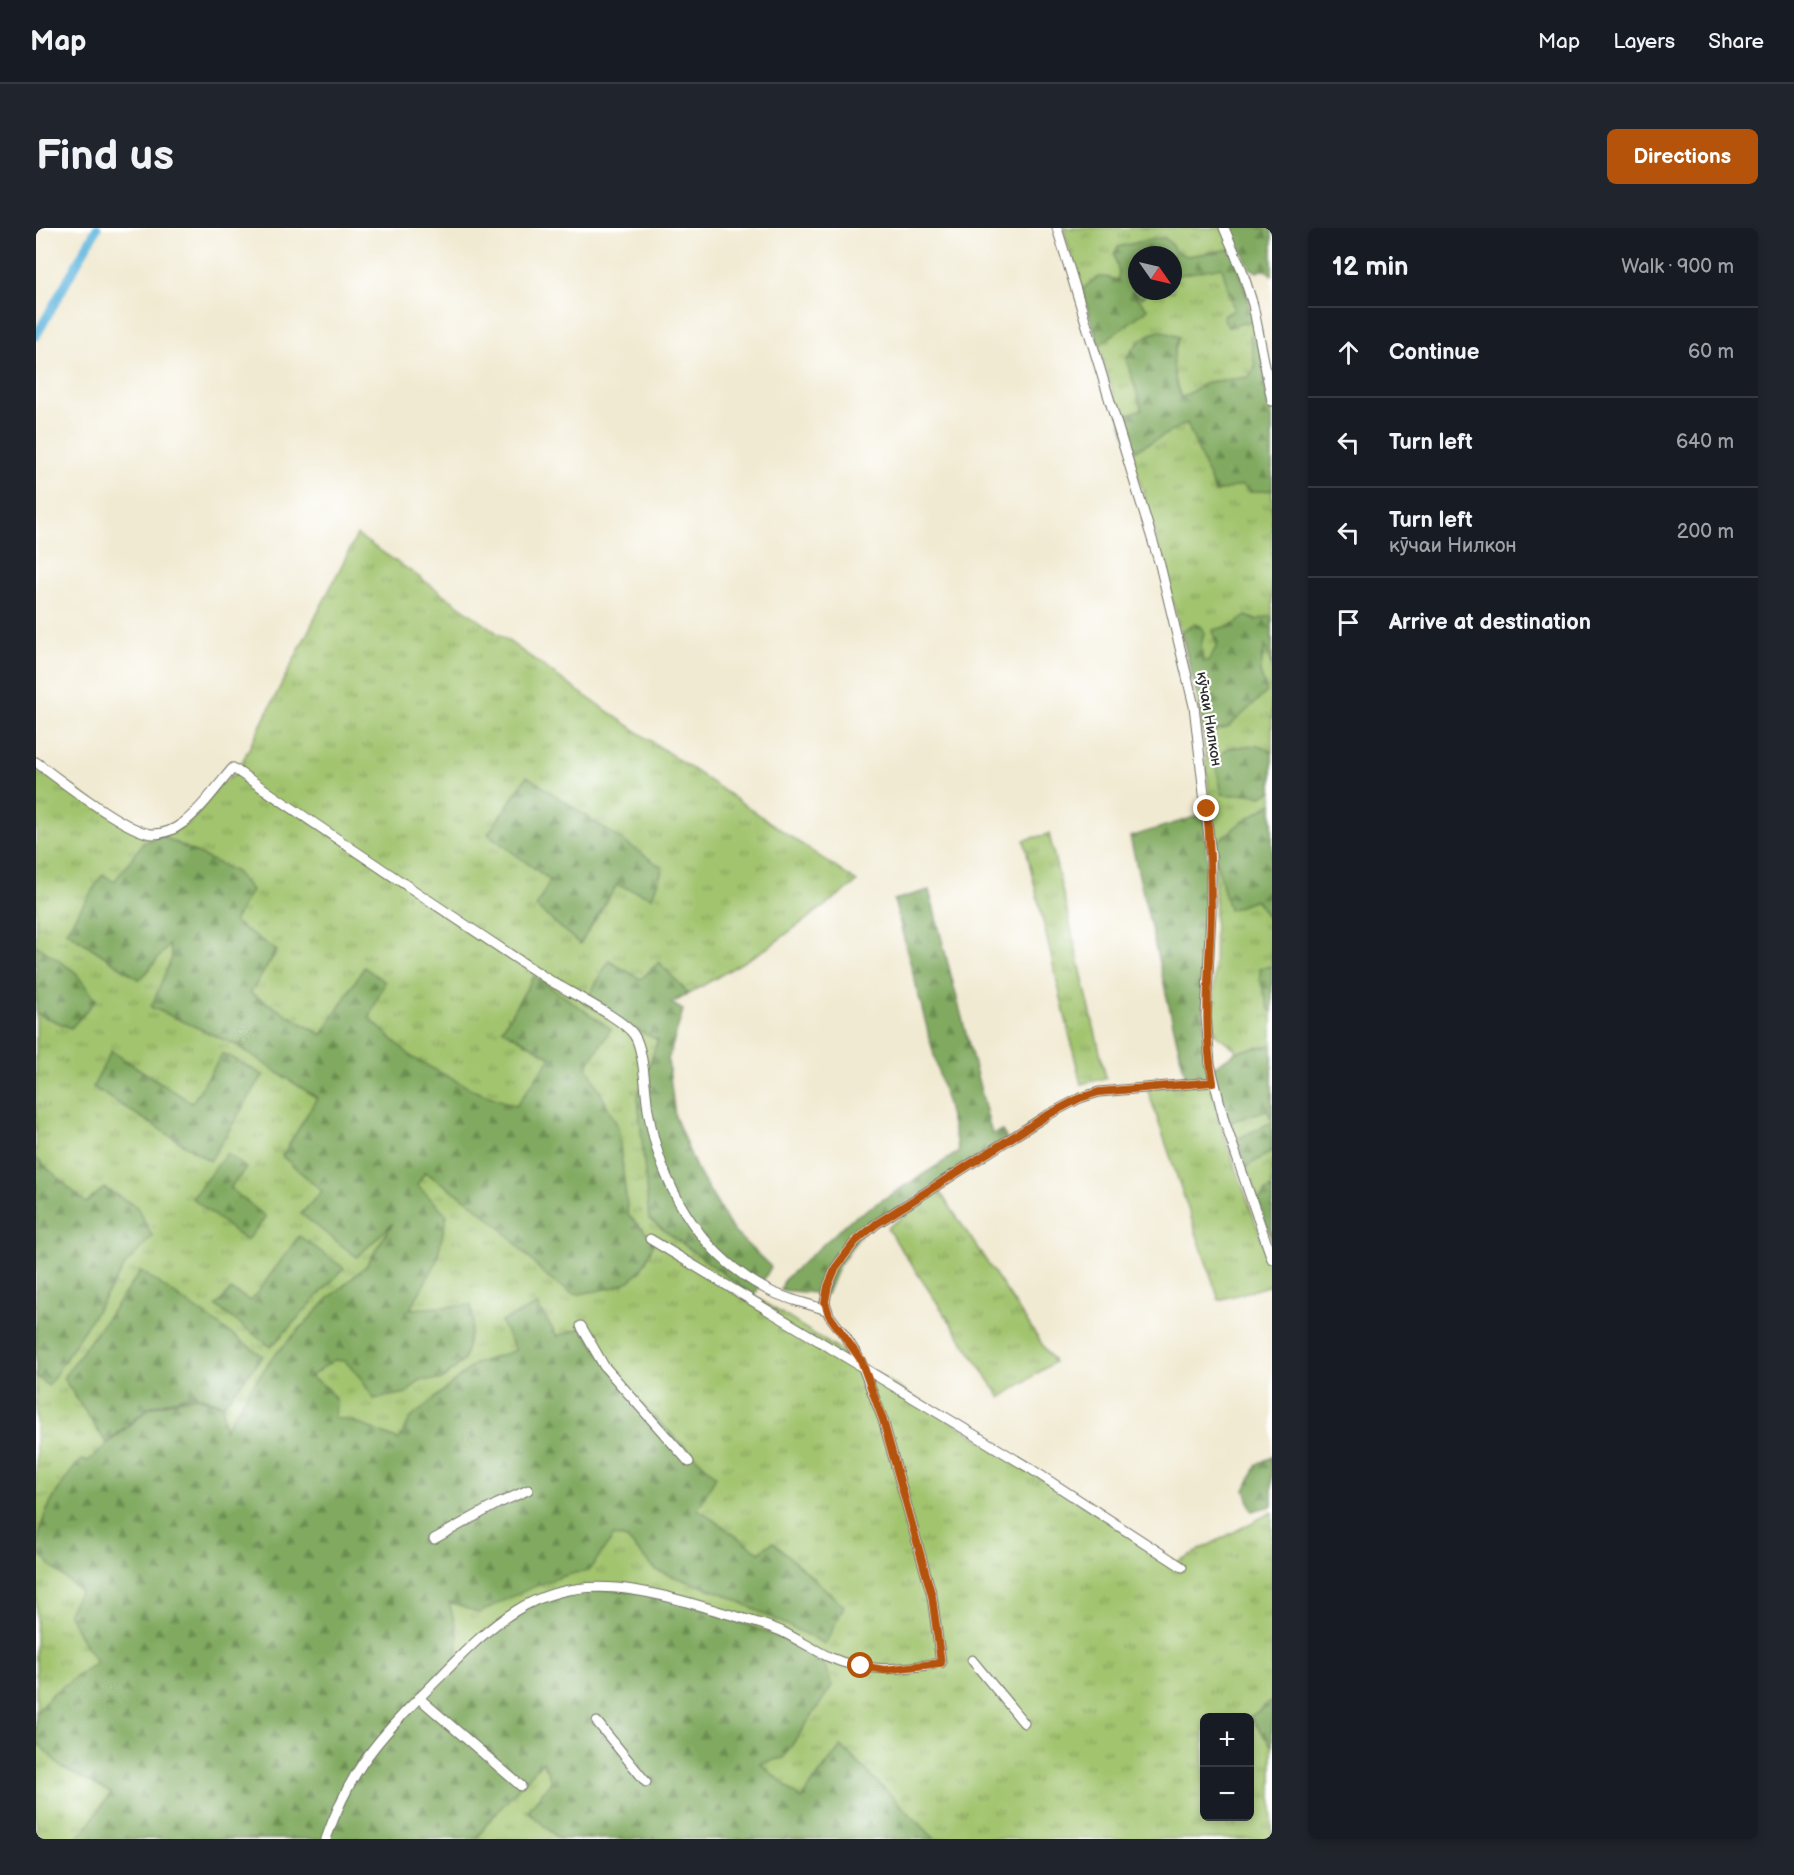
<!DOCTYPE html>
<meta charset="utf-8">
<style>
:root{--surface:#171b24;--page:#20242c;--text:#f1f3f6;--muted:#9ea1a6;--line:#363941;--accent:#b45309}
body{margin:0;font-family:"Balsamiq Sans",sans-serif;background:var(--page);color:var(--text)}
.controls{position:absolute;right:18px;bottom:18px;display:grid;overflow:hidden;border-radius:9px;box-shadow:0 3px 9px #0003}
.controls button{width:54px;height:54px;display:grid;place-items:center;padding:0;border:0;border-bottom:2px solid var(--line);background:var(--surface);color:var(--text);font:30px sans-serif}
.compass{position:absolute;left:1092px;top:18px;width:54px;height:54px;border-radius:50%;background:var(--surface);box-shadow:0 3px 9px #0003;rotate:124deg}
.stop{position:absolute;width:18px;height:18px;margin:-14px;border:4px solid #b45309;border-radius:50%;background:#fff}
.stop.end{background:#b45309;border-color:#fff;box-shadow:0 2px 6px #0008}
.list{margin:0;padding:0;list-style:none}
h2{display:flex;justify-content:space-between;align-items:center;height:78px;margin:0;padding:0 24px;font-size:26px}
h2 small{font-size:20px;font-weight:400;color:var(--muted)}
.list li{display:grid;grid-template-columns:39px 1fr auto;gap:18px;align-items:center;box-sizing:border-box;height:90px;padding:0 24px;border-top:2px solid var(--line)}
.list b{display:block;font-size:22px;white-space:nowrap}
.list p{margin:0;font-size:20px;white-space:nowrap;color:var(--muted)}
.list em{font-size:20px;font-style:normal;color:var(--muted)}
.icon{flex:none;width:33px;height:33px;fill:none;stroke:currentColor;stroke-width:2;stroke-linecap:round;stroke-linejoin:round}
.map{position:relative;flex:none;width:1236px;height:1611px;overflow:hidden;border-radius:9px}
header{display:flex;align-items:center;gap:36px;box-sizing:border-box;height:84px;padding:0 30px;background:var(--surface);border-bottom:2px solid var(--line)}
header strong{font-size:28px}
nav{display:flex;gap:33px;margin-inline-start:auto;font-size:21px}
.intro{display:flex;align-items:center;justify-content:space-between;box-sizing:border-box;height:144px;padding:0 36px}
h1{margin:0;font-size:42px}
.button{padding:15px 27px;border-radius:9px;background:var(--accent);color:#fff;font-size:21px;font-weight:700}
main{display:flex;gap:36px;padding:0 36px}
aside{flex:1;background:var(--surface);border-radius:9px;box-shadow:0 3px 9px #0003}
.map>svg:first-child{display:block}
.grass{fill:url(#grass-tufts);stroke:#66784c;stroke-width:1.5;fill-rule:evenodd}
.forest{fill:url(#forest-firs);stroke:#566a46;stroke-width:1.5}
.lines{fill:none;stroke-linecap:round;stroke-linejoin:round}
.canal{stroke:#63b7df;stroke-width:9}
.minor-casing{stroke:#706e65;stroke-width:11}
.minor{stroke:#fff;stroke-width:9}
.route{stroke:#b45309;stroke-width:8}
.labels{text-anchor:middle;dominant-baseline:central;stroke-width:4.5;stroke-linejoin:round;paint-order:stroke}
.street-label{font-size:15px;fill:#2b2b2b;stroke:#fff}
</style>
<header>
<strong>Map</strong>
<nav><a>Map</a><a>Layers</a><a>Share</a></nav>
</header>
<div class="intro"><h1>Find us</h1><a class="button">Directions</a></div>
<main>
<div class="map">
<svg width="1236" height="1611" viewBox="0 0 1236 1611">
<defs>
<pattern id="grass-tufts" width="24" height="20" patternUnits="userSpaceOnUse" patternTransform="scale(1.5)"><rect width="24" height="20" fill="#a2c46e"/><path d="M3 7l-1-3M5 7V3M7 7l1-3M15 17l-1-3M17 17v-4M19 17l1-3" fill="none" stroke="#849f5b"/></pattern>
<pattern id="forest-firs" width="22" height="20" patternUnits="userSpaceOnUse" patternTransform="scale(1.5)"><rect width="22" height="20" fill="#81aa61"/><path d="M5 1l3.5 6h-7zM16 11l3.5 6h-7z" fill="#6a8b50"/></pattern>
</defs>
<rect width="100%" height="100%" fill="#fff"/>
<filter id="ink" filterUnits="userSpaceOnUse"><feTurbulence type="fractalNoise" baseFrequency=".0167" numOctaves="2"/><feDisplacementMap in="SourceGraphic" scale="12" xChannelSelector="R" yChannelSelector="G"/><feConvolveMatrix kernelMatrix="1 2 1 2 8 2 1 2 1" color-interpolation-filters="sRGB"/></filter>
<filter id="wash" filterUnits="userSpaceOnUse"><feTurbulence type="fractalNoise" baseFrequency=".008" numOctaves="4" result="noise"/><feDisplacementMap in="SourceGraphic" scale="24" xChannelSelector="R" yChannelSelector="G"/><feGaussianBlur stdDeviation="1.35" result="paint"/><feColorMatrix in="noise" values="0 0 0 0 0 0 0 0 0 0 0 0 0 0 0 0 0 1.4 0 .05"/><feComposite in="paint" operator="in"/></filter>
<g filter="url(#wash)">
<rect width="100%" height="100%" fill="#f1ead2"/>
<g class="grass">
<path d="M 1027,0 L 1188,0 L 1210,56 L 1230,165 L 1236,186 L 1236,1013 L 1176,840 L 1202,823 L 1178,805 L 1179,628 L 1165,483 L 1118,301 ZM 1101,27 L 1137,27 L 1137,63 L 1101,63 Z"/>
<path d="M 321,307 L 376,344 L 545,465 L 821,654 L 731,720 L 635,776 L 613,991 L 718,1068 L 1139,1335 L 1236,1284 L 1236,1611 L 0,1611 L 0,533 L 69,582 L 126,608 L 153,595 L 184,556 L 201,544 ZM 1168,1490 L 1214,1490 L 1214,1588 L 1168,1588 Z"/>
<path d="M 1013,606 L 1070,850 L 1045,856 L 988,612 Z"/>
<path d="M 1175,854 L 1185,898 L 1236,1040 L 1236,1057 L 1183,1072 L 1111,860 Z"/>
<path d="M 904,964 L 1018,1134 L 965,1170 L 851,1000 Z"/>
</g>
<g class="forest">
<path d="M 1194,0 L 1236,0 L 1236,47 L 1229,41 L 1221,44 L 1214,40 Z"/>
<path d="M 1129,10 L 1137,18 L 1138,23 L 1151,28 L 1195,21 L 1219,92 L 1192,99 L 1187,88 L 1198,82 L 1186,39 L 1137,48 L 1137,27 L 1101,27 L 1101,63 L 1113,63 L 1106,70 L 1095,64 L 1112,81 L 1063,117 L 1046,62 C 1061,48 1062,46 1081,52 L 1083,45 L 1078,26 L 1082,19 L 1117,11 Z"/>
<path d="M 1126,103 L 1143,109 C 1134,131 1137,148 1145,170 L 1172,154 L 1213,149 L 1219,140 L 1214,107 L 1225,103 L 1230,165 L 1236,186 L 1236,262 L 1215,264 L 1206,257 L 1179,264 L 1151,195 L 1095,225 L 1085,189 L 1106,181 L 1090,131 C 1099,116 1109,105 1126,103 Z"/>
<path d="M 1210,388 L 1220,392 L 1234,388 L 1236,390 L 1236,439 L 1229,418 L 1224,444 L 1231,464 L 1192,499 L 1167,507 L 1165,483 L 1145,403 L 1159,396 L 1166,400 L 1168,405 L 1165,418 L 1167,433 L 1172,433 L 1181,418 L 1177,402 L 1197,397 Z"/>
<path d="M 1222,517 L 1236,524 L 1236,563 L 1225,568 C 1206,562 1203,570 1186,566 L 1179,533 L 1192,520 Z"/>
<path d="M 491,548 L 627,640 L 616,669 L 581,657 L 544,716 L 500,679 L 514,652 L 452,606 Z"/>
<path d="M 1236,575 L 1236,696 L 1220,672 L 1193,682 L 1179,628 L 1178,617 L 1203,596 Z"/>
<path d="M 1168,586 L 1173,656 L 1167,724 L 1167,789 L 1175,854 L 1151,856 L 1094,609 Z"/>
<path d="M 126,608 L 200,644 L 215,662 L 198,694 L 241,723 L 214,765 L 286,807 L 328,739 L 349,754 L 333,790 L 377,830 L 439,863 L 480,878 L 515,829 L 466,801 L 498,748 L 575,801 L 551,838 L 582,899 L 592,987 L 618,1012 C 604,1062 583,1058 538,1067 L 512,1050 L 464,999 L 433,973 L 389,944 L 381,957 L 411,987 L 400,1035 L 374,1081 L 435,1077 L 437,1093 L 428,1132 L 406,1152 L 384,1152 L 371,1165 L 338,1171 L 323,1148 L 309,1133 L 298,1132 L 274,1149 L 290,1159 L 300,1172 L 299,1190 L 316,1193 L 363,1212 L 374,1191 L 439,1136 L 480,1122 L 465,1094 L 501,1077 L 521,1108 L 547,1100 C 583,1159 631,1202 680,1248 L 662,1281 L 723,1324 L 737,1314 L 808,1378 L 789,1416 L 688,1366 L 619,1342 L 591,1311 L 578,1308 L 553,1342 C 514,1349 478,1367 443,1385 L 413,1374 L 422,1407 L 421,1438 L 461,1396 L 499,1373 L 552,1361 L 610,1364 L 658,1377 L 783,1424 L 796,1458 L 747,1530 L 724,1535 L 765,1571 L 805,1518 L 899,1611 L 523,1611 L 492,1583 L 515,1553 L 507,1533 L 452,1594 L 441,1611 L 39,1611 L 49,1602 L 75,1565 L 25,1539 L 0,1513 L 0,1485 L 16,1466 L 61,1434 L 45,1411 L 32,1384 L 44,1363 C 33,1353 9,1335 3,1324 C 0,1302 12,1278 23,1261 C 31,1250 36,1240 46,1232 L 52,1233 L 113,1180 L 159,1168 L 187,1178 L 188,1202 L 216,1158 L 238,1128 L 293,1070 L 330,1038 L 357,995 L 321,1029 L 265,986 L 286,963 L 246,928 L 281,870 L 198,816 L 115,779 L 136,729 L 133,717 L 104,752 L 30,703 L 67,646 L 78,654 L 108,614 Z"/>
<path d="M 893,662 L 956,906 L 966,903 L 971,911 L 828,1001 L 802,1039 L 791,1066 L 745,1062 L 748,1052 L 814,992 L 923,924 L 858,672 Z"/>
<path d="M 0,717 L 38,743 L 60,772 L 35,800 L 0,785 Z"/>
<path d="M 573,733 L 605,751 L 623,734 L 652,765 L 635,775 L 647,782 L 632,832 L 639,888 L 660,940 L 697,1003 L 735,1039 L 718,1068 L 613,991 L 602,868 L 622,812 L 548,776 Z"/>
<path d="M 1236,738 L 1236,783 L 1233,782 L 1224,751 L 1224,740 Z"/>
<path d="M 1236,817 L 1236,891 L 1231,882 L 1194,894 L 1176,840 L 1202,823 Z"/>
<path d="M 75,823 L 156,875 L 187,825 L 227,847 L 174,933 L 57,859 Z"/>
<path d="M 1236,894 L 1236,923 L 1210,939 L 1201,911 Z"/>
<path d="M 191,925 L 210,940 L 194,960 L 230,989 L 210,1013 L 156,970 Z"/>
<path d="M 0,930 L 50,975 L 68,960 L 101,979 L 116,1008 L 90,1036 L 12,1158 L 0,1148 Z"/>
<path d="M 1236,960 L 1236,1013 L 1222,973 L 1230,963 Z"/>
<path d="M 263,1008 L 308,1040 L 235,1119 L 180,1078 L 195,1062 L 215,1073 Z"/>
<path d="M 105,1043 L 227,1128 L 187,1177 L 158,1166 L 113,1179 L 70,1215 L 27,1150 Z"/>
<path d="M 1236,1229 L 1236,1278 L 1216,1283 L 1209,1262 L 1221,1236 Z"/>
<path d="M 1236,1473 L 1236,1518 L 1214,1489 Z"/>
</g>
<g class="lines">
<path class="canal" d="M 0,108 L 61,0"/>
</g>
</g>
<g filter="url(#ink)">
<g class="lines">
<g class="minor-casing">
<g id="minor">
<path d="M 1021,0 L 1124,337 L 1158,478 L 1175,627 L 1175,684 L 1170,788 L 1174,836 L 1188,892 L 1236,1031"/>
<path d="M 1188,0 L 1206,42 L 1217,77 L 1236,173"/>
<path d="M 0,534 C 22,551 93,606 117,606 C 128,606 139,601 147,595 C 166,581 181,558 197,540 C 301,611 405,681 510,750 C 530,763 587,790 598,807 C 608,821 609,863 612,882 C 624,956 662,1025 730,1061 C 748,1071 771,1075 790,1082"/>
<path d="M 614,1011 L 995,1241 L 1146,1339"/>
<path d="M 545,1098 L 568,1138 L 653,1234"/>
<path d="M 398,1311 L 461,1276 L 492,1262"/>
<path d="M 936,1432 L 988,1495"/>
<path d="M 383,1470 C 414,1440 444,1404 481,1382 C 544,1343 610,1362 675,1381 C 698,1388 722,1394 745,1403 C 761,1411 777,1421 793,1429 C 830,1446 867,1441 905,1435 L 896,1368 L 847,1192 L 824,1132 L 809,1108 L 793,1087 L 789,1074 L 792,1058 L 800,1039 L 819,1014 L 840,996 L 1010,888 L 1044,870 L 1063,864 L 1177,854"/>
<path d="M 561,1494 L 610,1554"/>
<path d="M 290,1611 C 312,1548 336,1517 383,1470 L 485,1558"/>
</g>
</g>
<use href="#minor" class="minor"/>
</g>
</g>
<g class="lines" filter="url(#ink)">
<path class="route" d="M 825,1438 L 849,1442 L 905,1435 L 896,1368 L 847,1192 L 825,1132 L 793,1087 L 789,1074 L 792,1058 L 800,1039 L 819,1014 L 840,996 L 1010,888 L 1044,870 L 1063,864 L 1177,854 C 1166,796 1174,740 1175,683 C 1175,649 1174,615 1171,581"/>
</g>
<g class="labels">
<g class="street-label">
<text transform="translate(1173 491) rotate(81)">кӯчаи Нилкон</text>
</g>
</g>
</svg>
<div class="controls">
<button>+</button>
<button>−</button>
</div>
<svg class="compass" viewBox="-18 -18 36 36"><path d="M0-13l5 13h-10z" fill="#e53935"/><path d="M0 13l5-13h-10z" fill="#9ea1a6"/></svg>
<div class="stop" style="left:825px;top:1438px"></div>
<div class="stop end" style="left:1171px;top:581px"></div>
</div>
<aside>
<h2>12 min<small>Walk · 900 m</small></h2>
<ul class="list">
<li><svg class="icon" aria-label="ahead" viewBox="0 0 24 24"><path d="M12 20V5M6 11l6-6 6 6"/></svg><div><b>Continue</b></div><em>60 m</em></li>
<li><svg class="icon" aria-label="left" viewBox="0 0 24 24"><path d="M17 20v-9H6M10 6l-5 5 5 5"/></svg><div><b>Turn left</b></div><em>640 m</em></li>
<li><svg class="icon" aria-label="left" viewBox="0 0 24 24"><path d="M17 20v-9H6M10 6l-5 5 5 5"/></svg><div><b>Turn left</b><p>кӯчаи Нилкон</p></div><em>200 m</em></li>
<li><svg class="icon" aria-label="arrive" viewBox="0 0 24 24"><path d="M6 21V4h12l-3 4 3 4H6"/></svg><div><b>Arrive at destination</b></div></li>
</ul>
</aside>
</main>
